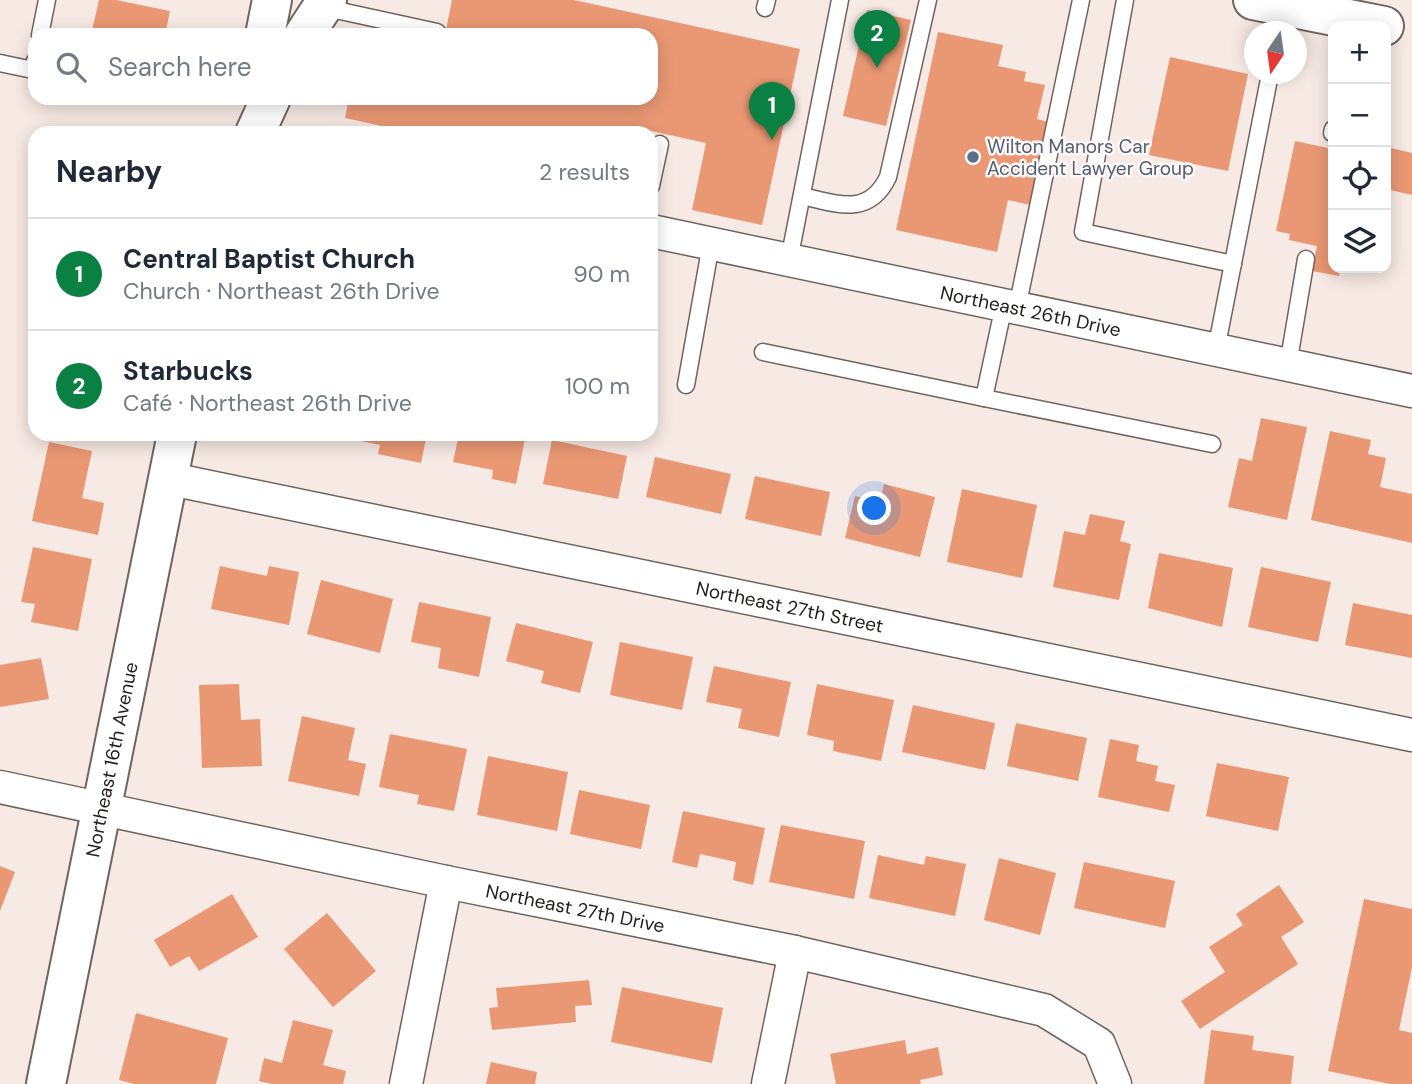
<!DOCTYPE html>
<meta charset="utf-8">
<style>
:root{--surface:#fff;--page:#f6f6f7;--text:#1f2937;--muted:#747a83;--line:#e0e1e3;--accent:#0b8043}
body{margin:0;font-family:"DM Sans",sans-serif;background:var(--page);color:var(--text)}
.controls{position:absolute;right:21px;top:21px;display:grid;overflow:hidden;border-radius:14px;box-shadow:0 4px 18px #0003}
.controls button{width:63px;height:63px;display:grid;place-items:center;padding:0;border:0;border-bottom:2px solid var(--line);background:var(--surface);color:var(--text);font:35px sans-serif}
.compass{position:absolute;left:1244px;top:21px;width:63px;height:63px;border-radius:50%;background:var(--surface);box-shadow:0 4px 18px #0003;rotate:193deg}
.you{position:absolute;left:875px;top:509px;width:24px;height:24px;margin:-18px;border:5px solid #fff;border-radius:50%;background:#1a73e8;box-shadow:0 0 0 10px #1a73e833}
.badge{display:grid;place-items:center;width:46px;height:46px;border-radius:50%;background:var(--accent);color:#fff;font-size:23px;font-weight:700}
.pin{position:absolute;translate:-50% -58px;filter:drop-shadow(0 2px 4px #0008)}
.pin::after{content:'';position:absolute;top:37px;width:24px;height:21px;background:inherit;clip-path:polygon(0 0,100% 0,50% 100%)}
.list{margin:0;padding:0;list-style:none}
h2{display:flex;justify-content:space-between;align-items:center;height:91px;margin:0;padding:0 28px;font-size:30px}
h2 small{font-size:23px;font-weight:400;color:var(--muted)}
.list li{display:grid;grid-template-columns:46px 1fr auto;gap:21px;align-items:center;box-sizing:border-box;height:112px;padding:0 28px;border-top:2px solid var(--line)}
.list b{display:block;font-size:26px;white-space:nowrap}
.list p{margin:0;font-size:23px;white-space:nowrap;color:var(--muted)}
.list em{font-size:23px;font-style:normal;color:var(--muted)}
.icon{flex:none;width:38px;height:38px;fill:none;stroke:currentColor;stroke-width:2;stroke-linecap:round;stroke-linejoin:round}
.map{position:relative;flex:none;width:1412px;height:1084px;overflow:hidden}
.search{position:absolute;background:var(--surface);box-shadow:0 4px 18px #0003;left:28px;top:28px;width:630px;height:77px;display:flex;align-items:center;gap:18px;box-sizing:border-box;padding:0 24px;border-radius:21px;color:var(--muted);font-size:26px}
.panel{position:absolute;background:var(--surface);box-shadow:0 4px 18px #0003;left:28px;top:126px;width:630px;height:315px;border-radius:21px}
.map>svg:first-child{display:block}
.building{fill:#ea9873}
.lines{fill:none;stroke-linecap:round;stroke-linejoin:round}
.service-casing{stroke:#71645f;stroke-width:19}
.minor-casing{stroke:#71645f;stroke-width:35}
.tertiary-casing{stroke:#71645f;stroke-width:42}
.service{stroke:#fff;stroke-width:16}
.minor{stroke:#fff;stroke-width:32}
.tertiary{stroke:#fff;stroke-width:38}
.service-dot{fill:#5c6f8a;stroke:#fef8f6;stroke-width:2.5}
.labels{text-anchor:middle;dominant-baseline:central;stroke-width:5;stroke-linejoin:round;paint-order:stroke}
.service-label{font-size:19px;fill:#4e5e75;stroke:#fef8f6;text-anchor:start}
.street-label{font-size:19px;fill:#221d1b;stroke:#fef8f6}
</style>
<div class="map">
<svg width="1412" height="1084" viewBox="0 0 1412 1084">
<rect width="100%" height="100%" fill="#f7e9e3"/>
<g class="building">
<path d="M 99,0 L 116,0 L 170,11 L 165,35 L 91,35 Z"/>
<path d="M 452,0 L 574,0 L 800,49 L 762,225 L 692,210 L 706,143 L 642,129 L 641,133 L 414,133 L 345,118 L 349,98 L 651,98 L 651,35 L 445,35 Z"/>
<path d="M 867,10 L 911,20 L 886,126 L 843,116 Z"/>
<path d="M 938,32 L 1003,45 L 998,66 L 1026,72 L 1024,81 L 1045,85 L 1037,119 L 1048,122 L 1030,205 L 1008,200 L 997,252 L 896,230 Z"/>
<path d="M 1170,57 L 1248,74 L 1228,171 L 1149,155 Z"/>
<path d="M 1295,141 L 1333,149 L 1333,268 L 1341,268 L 1339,276 L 1312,271 L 1317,246 L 1289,240 L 1290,234 L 1276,231 Z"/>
<path d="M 1391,148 L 1412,153 L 1412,195 L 1386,189 Z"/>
<path d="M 1261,418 L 1307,427 L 1287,520 L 1228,507 L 1239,458 L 1252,461 Z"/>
<path d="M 1330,431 L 1371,440 L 1368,454 L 1386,458 L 1380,487 L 1412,494 L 1412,543 L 1311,520 Z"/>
<path d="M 348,434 L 427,434 L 421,463 L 378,454 L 380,445 L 347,438 Z"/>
<path d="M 459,434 L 526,434 L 516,484 L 492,479 L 493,470 L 453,462 Z"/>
<path d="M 552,440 L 627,456 L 618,499 L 543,484 Z"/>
<path d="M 49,442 L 92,451 L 82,498 L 104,503 L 98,535 L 32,521 Z"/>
<path d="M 655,457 L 731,474 L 721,514 L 646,497 Z"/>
<path d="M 755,476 L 830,492 L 821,536 L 745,519 Z"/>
<path d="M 884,484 L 935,497 L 920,557 L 845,538 L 855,496 L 880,502 Z"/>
<path d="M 962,489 L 1037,505 L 1022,578 L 947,562 Z"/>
<path d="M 1090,514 L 1125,521 L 1120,541 L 1131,544 L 1119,600 L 1053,587 L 1064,531 L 1085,535 Z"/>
<path d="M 33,547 L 92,559 L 78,631 L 31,622 L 35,604 L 21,602 Z"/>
<path d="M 1159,553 L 1233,568 L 1222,627 L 1148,608 Z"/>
<path d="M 220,566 L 267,576 L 269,566 L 299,572 L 289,625 L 211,609 Z"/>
<path d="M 1261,567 L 1331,582 L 1318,642 L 1248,627 Z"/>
<path d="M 321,580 L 393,599 L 380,653 L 307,634 Z"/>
<path d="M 419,602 L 491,617 L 479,677 L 438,668 L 441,648 L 411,642 Z"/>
<path d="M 1353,603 L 1412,615 L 1412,658 L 1345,645 Z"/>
<path d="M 516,623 L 593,642 L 580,693 L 541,683 L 544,671 L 506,661 Z"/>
<path d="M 620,642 L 693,657 L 682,710 L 610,695 Z"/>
<path d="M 41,658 L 49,699 L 0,707 L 0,665 Z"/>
<path d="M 714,666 L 791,682 L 779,737 L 738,728 L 742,709 L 706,702 Z"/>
<path d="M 239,684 L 241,720 L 260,719 L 262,766 L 202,768 L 199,685 Z"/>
<path d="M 817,684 L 894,700 L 881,761 L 833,751 L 834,741 L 807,735 Z"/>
<path d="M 913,705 L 995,723 L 985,770 L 902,752 Z"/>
<path d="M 302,716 L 355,728 L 348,760 L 366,764 L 359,796 L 288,781 Z"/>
<path d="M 1016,723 L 1087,738 L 1078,781 L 1007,766 Z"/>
<path d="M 390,734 L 467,749 L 454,811 L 417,804 L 419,795 L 379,787 Z"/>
<path d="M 1110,739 L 1139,745 L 1136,761 L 1158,766 L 1155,781 L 1175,785 L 1169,812 L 1098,797 Z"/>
<path d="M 488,756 L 568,772 L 557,831 L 477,815 Z"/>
<path d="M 1217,763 L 1289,777 L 1278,831 L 1206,816 Z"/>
<path d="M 579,790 L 650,805 L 641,849 L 570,834 Z"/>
<path d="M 683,811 L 765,828 L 753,885 L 733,880 L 736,862 L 700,854 L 697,868 L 672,862 Z"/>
<path d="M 781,825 L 865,841 L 854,899 L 769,882 Z"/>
<path d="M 878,855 L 924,865 L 926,856 L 966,864 L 955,916 L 869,898 Z"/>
<path d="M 999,858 L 1056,873 L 1040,935 L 984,920 Z"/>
<path d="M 1084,862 L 1175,881 L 1165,928 L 1074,908 Z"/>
<path d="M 0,866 L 15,872 L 0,911 Z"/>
<path d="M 1279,885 L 1304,922 L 1281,937 L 1298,964 L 1200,1029 L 1181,1001 L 1225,972 L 1209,947 L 1243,925 L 1236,914 Z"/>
<path d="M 232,894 L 258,937 L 199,971 L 189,956 L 170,967 L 154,940 Z"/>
<path d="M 1364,899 L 1412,909 L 1412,967 L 1399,1030 L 1412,1033 L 1412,1084 L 1390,1084 L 1328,1071 Z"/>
<path d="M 327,913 L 376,971 L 333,1007 L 284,949 Z"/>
<path d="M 589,980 L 592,1005 L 575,1006 L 576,1022 L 492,1030 L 489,1008 L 498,1007 L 496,988 Z"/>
<path d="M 622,987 L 723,1008 L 712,1063 L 611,1042 Z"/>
<path d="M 136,1013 L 228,1038 L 216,1084 L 134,1084 L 119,1080 Z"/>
<path d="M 293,1020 L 333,1030 L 323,1065 L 346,1071 L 343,1084 L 272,1084 L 259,1081 L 264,1058 L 282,1063 Z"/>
<path d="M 1211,1030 L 1254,1036 L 1252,1050 L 1294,1056 L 1291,1084 L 1204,1084 Z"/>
<path d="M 905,1040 L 907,1054 L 938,1047 L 943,1075 L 920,1080 L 921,1084 L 836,1084 L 830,1054 Z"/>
<path d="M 491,1062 L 537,1072 L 535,1084 L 486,1084 Z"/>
</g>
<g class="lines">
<g class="service-casing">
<g id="service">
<path d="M 1125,0 L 1083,232 L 1233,264"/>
<path d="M 322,7 L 437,32"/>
<path d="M 765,8 L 767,0"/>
<path d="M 40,35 L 47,0"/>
<path d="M 0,63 L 33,70 L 35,61"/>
<path d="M 1332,133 L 1333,129"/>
<path d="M 651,186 L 660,144"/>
<path d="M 802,196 C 837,204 869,217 888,177 L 928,0"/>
<path d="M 789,260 L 840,0"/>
<path d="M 1004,305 L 984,398 L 1212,444"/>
<path d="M 1017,308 L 1081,0"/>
<path d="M 1216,350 L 1270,74"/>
<path d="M 763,352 L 984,398"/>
<path d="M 1288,365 L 1306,259"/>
<path d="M 686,385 L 711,244"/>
</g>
</g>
<g class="minor-casing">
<g id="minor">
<path id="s1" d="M 651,231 L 1412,391"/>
<path id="s2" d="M 166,478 L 1412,735"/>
<path id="s3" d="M 0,787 L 446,882 L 795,952 L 1044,1010 L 1099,1044 L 1115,1084"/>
<path d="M 406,1084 L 446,882"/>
<path d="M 768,1084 L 795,952"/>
</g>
</g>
<g class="tertiary-casing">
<g id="tertiary">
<path d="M 1253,0 L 1384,26"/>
<path d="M 265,35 L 272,0"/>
<path d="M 304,35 L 327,0"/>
<path d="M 255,133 L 271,98"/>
<path id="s4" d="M 46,1084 L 177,434"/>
</g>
</g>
<use href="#service" class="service"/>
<use href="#minor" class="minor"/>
<use href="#tertiary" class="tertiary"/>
</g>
<circle class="service-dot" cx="973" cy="157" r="7"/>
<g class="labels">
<g class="service-label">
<text x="987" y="146">Wilton Manors Car<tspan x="987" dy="22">Accident Lawyer Group</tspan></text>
</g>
<g class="street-label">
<text stroke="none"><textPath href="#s1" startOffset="388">Northeast 26th Drive</textPath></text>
<text stroke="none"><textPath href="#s2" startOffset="637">Northeast 27th Street</textPath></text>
<text stroke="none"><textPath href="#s4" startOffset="331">Northeast 16th Avenue</textPath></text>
<text stroke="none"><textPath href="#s3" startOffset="588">Northeast 27th Drive</textPath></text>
</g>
</g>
</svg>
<div class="controls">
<button>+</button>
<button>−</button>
<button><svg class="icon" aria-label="locate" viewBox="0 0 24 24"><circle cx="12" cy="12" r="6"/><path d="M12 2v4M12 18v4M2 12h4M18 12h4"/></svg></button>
<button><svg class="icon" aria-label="layers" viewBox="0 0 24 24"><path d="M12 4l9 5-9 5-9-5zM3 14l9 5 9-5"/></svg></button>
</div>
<svg class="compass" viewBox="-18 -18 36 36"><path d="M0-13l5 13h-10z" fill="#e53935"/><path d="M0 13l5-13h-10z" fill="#747a83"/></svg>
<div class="you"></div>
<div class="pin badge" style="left:772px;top:140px">1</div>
<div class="pin badge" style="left:877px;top:68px">2</div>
<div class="search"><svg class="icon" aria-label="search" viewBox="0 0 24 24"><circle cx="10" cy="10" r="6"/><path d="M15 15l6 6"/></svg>Search here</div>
<section class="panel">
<h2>Nearby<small>2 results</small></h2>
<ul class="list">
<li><span class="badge">1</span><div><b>Central Baptist Church</b><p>Church · Northeast 26th Drive</p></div><em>90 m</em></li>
<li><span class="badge">2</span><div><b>Starbucks</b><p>Café · Northeast 26th Drive</p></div><em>100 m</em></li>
</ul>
</section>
</div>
